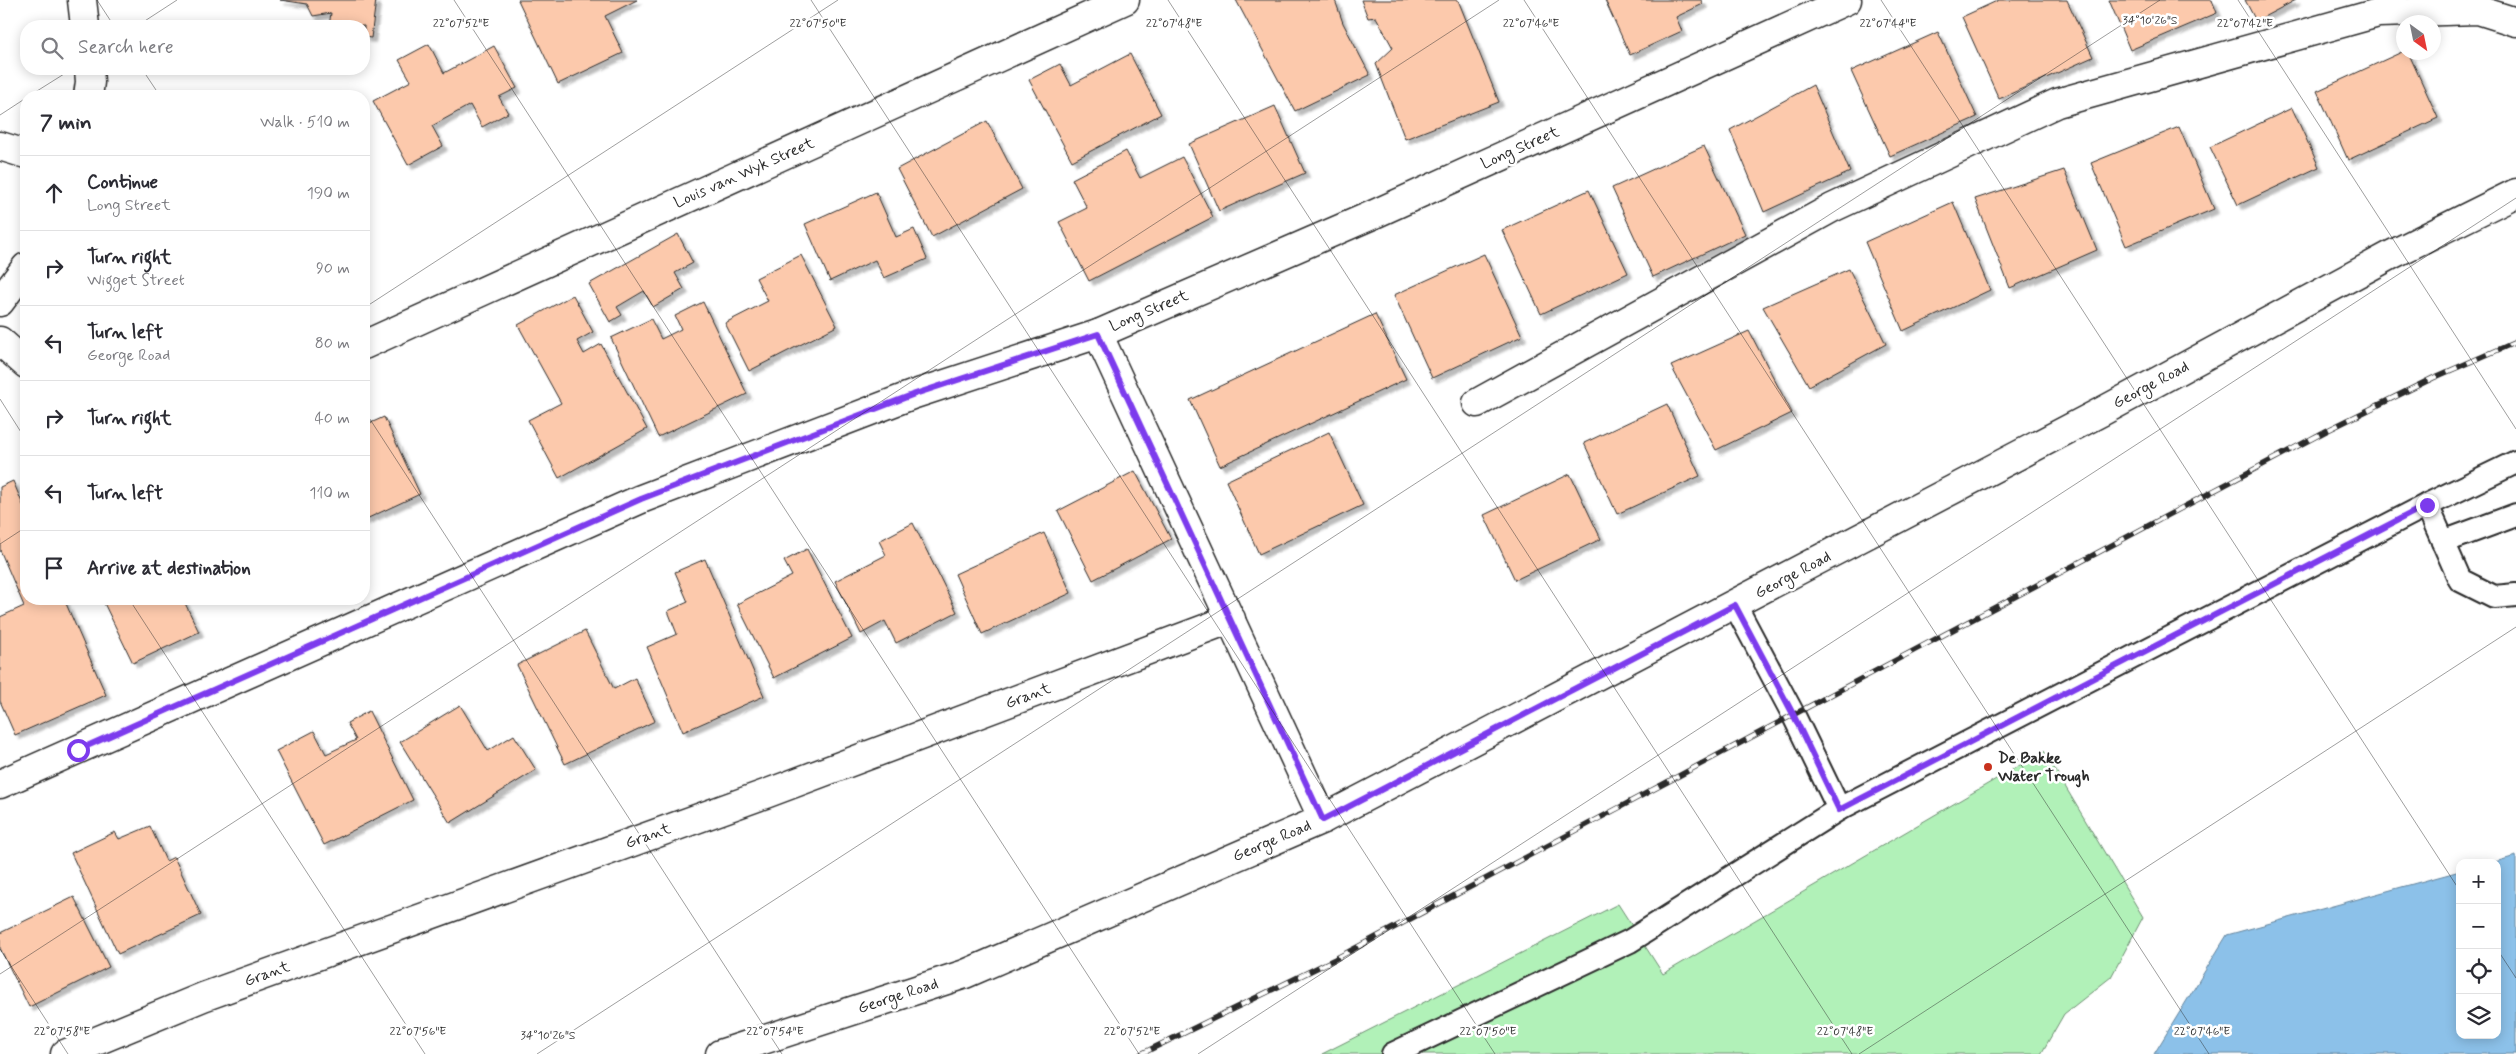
<!DOCTYPE html>
<meta charset="utf-8">
<style>
:root{--surface:#fff;--page:#f7f7f7;--text:#2b2b33;--muted:#7c7c81;--line:#e1e1e2}
body{margin:0;font-family:Mynerve,sans-serif;background:var(--page);color:var(--text)}
.controls{position:absolute;right:15px;bottom:15px;display:grid;overflow:hidden;border-radius:10px;box-shadow:0 2px 12px #0003}
.controls button{width:45px;height:45px;display:grid;place-items:center;padding:0;border:0;border-bottom:1px solid var(--line);background:var(--surface);color:var(--text);font:25px sans-serif}
.compass{position:absolute;left:2396px;top:15px;width:45px;height:45px;border-radius:50%;background:var(--surface);box-shadow:0 2px 12px #0003;rotate:147deg}
.stop{position:absolute;width:15px;height:15px;margin:-11px;border:4px solid #7c3aed;border-radius:50%;background:#fff}
.stop.end{background:#7c3aed;border-color:#fff;box-shadow:0 1px 5px #0008}
.list{margin:0;padding:0;list-style:none}
h2{display:flex;justify-content:space-between;align-items:center;height:65px;margin:0;padding:0 20px;font-size:21px}
h2 small{font-size:16px;font-weight:400;color:var(--muted)}
.list li{display:grid;grid-template-columns:32px 1fr auto;gap:15px;align-items:center;box-sizing:border-box;height:75px;padding:0 20px;border-top:1px solid var(--line)}
.list b{display:block;font-size:19px;white-space:nowrap}
.list p{margin:0;font-size:16px;white-space:nowrap;color:var(--muted)}
.list em{font-size:16px;font-style:normal;color:var(--muted)}
.icon{flex:none;width:28px;height:28px;fill:none;stroke:currentColor;stroke-width:2;stroke-linecap:round;stroke-linejoin:round}
.map{position:relative;flex:none;width:2516px;height:1054px;overflow:hidden}
.search{position:absolute;background:var(--surface);box-shadow:0 2px 12px #0003;left:20px;top:20px;width:350px;height:55px;display:flex;align-items:center;gap:12px;box-sizing:border-box;padding:0 18px;border-radius:20px;color:var(--muted);font-size:19px}
.panel{position:absolute;background:var(--surface);box-shadow:0 2px 12px #0003;left:20px;top:90px;width:350px;height:515px;border-radius:20px}
.map>svg:first-child{display:block}
.green{fill:#b1f1b8;stroke:#6e8e72}
.water{fill:#8cc1e9;stroke:#65859d}
.building{fill:#fcc9ac;stroke:#2b2b2b;filter:url(#shadow)}
.lines{fill:none;stroke-linecap:round;stroke-linejoin:round}
.lane-casing{stroke:#2b2b2b;stroke-width:26}
.street-casing{stroke:#2b2b2b;stroke-width:31}
.secondary-casing{stroke:#2b2b2b;stroke-width:31}
.lane{stroke:#fff;stroke-width:22}
.street{stroke:#fff;stroke-width:28}
.secondary{stroke:#fff;stroke-width:28}
.rail-casing{stroke:#2b2b2b;stroke-width:5.5}
.rail{stroke:#fff;stroke-width:4;stroke-dasharray:11;stroke-linecap:butt}
.route{stroke:#7c3aed;stroke-width:6}
.ticks{fill:none;stroke:#2b2b2b;stroke-width:1;stroke-opacity:0.45}
.poi-dot{fill:#c8321e;stroke:#fff;stroke-width:2}
.labels{text-anchor:middle;dominant-baseline:central;stroke-width:5;stroke-linejoin:round;paint-order:stroke}
.street-label{font-size:16px;fill:#2b2b2b;stroke:#fff}
.poi-label{font-size:16px;font-weight:bold;fill:#2b2b2b;stroke:#fff;text-anchor:start}
.ticks-label{font-size:12px;text-anchor:middle;fill:#2b2b2b;stroke:#fff;stroke-width:5;stroke-linejoin:round;paint-order:stroke}
</style>
<div class="map">
<svg width="2516" height="1054" viewBox="0 0 2516 1054">
<defs>
<filter id="shadow"><feDropShadow dx="4.5" dy="4.5" stdDeviation="1" flood-color="#0004"/></filter>
</defs>
<rect width="100%" height="100%" fill="#fff"/>
<filter id="ink" filterUnits="userSpaceOnUse"><feTurbulence type="fractalNoise" baseFrequency=".02" numOctaves="2"/><feDisplacementMap in="SourceGraphic" scale="10" xChannelSelector="R" yChannelSelector="G"/><feConvolveMatrix kernelMatrix="1 2 1 2 8 2 1 2 1" color-interpolation-filters="sRGB"/></filter>
<g filter="url(#ink)">
<path class="green" d="M 2044,751 L 2143,917 L 2111,977 L 2064,1014 L 2041,1054 L 1322,1054 L 1618,904 L 1663,974 Z"/>
<path class="water" d="M 2516,856 L 2516,1054 L 2154,1054 L 2227,935 L 2460,871 L 2460,1035 L 2497,1035 L 2497,863 L 2491,863 Z"/>
<g class="building">
<path d="M 280,0 L 376,0 L 371,38 L 364,37 L 364,26 L 329,26 L 331,13 L 313,16 L 307,4 Z"/>
<path d="M 518,0 L 637,0 L 605,16 L 623,53 L 558,84 Z"/>
<path d="M 1236,0 L 1335,0 L 1343,23 L 1370,75 L 1295,111 Z"/>
<path d="M 1361,0 L 1458,0 L 1499,102 L 1405,139 L 1376,64 L 1393,48 L 1376,17 L 1368,18 Z"/>
<path d="M 1605,0 L 1701,0 L 1703,4 L 1676,17 L 1682,31 L 1630,55 Z"/>
<path d="M 1999,0 L 2067,0 L 2093,57 L 1999,99 L 1962,17 Z"/>
<path d="M 2109,0 L 2212,0 L 2217,13 L 2130,50 Z"/>
<path d="M 2245,0 L 2296,0 L 2256,21 Z"/>
<path d="M 1938,32 L 1977,117 L 1890,156 L 1851,71 Z"/>
<path d="M 429,44 L 444,73 L 494,46 L 517,88 L 499,97 L 508,113 L 482,127 L 470,105 L 432,126 L 443,146 L 408,165 L 373,101 L 411,81 L 399,60 Z"/>
<path d="M 2404,51 L 2408,52 L 2438,118 L 2348,160 L 2317,91 Z"/>
<path d="M 1130,54 L 1161,114 L 1072,161 L 1029,80 L 1060,64 L 1071,85 Z"/>
<path d="M 1813,85 L 1850,172 L 1764,212 L 1730,130 Z"/>
<path d="M 1275,106 L 1305,173 L 1219,211 L 1189,144 Z"/>
<path d="M 2292,108 L 2319,167 L 2238,205 L 2210,147 Z"/>
<path d="M 987,121 L 1022,189 L 932,237 L 897,169 Z"/>
<path d="M 2179,127 L 2214,209 L 2126,246 L 2091,163 Z"/>
<path d="M 1704,146 L 1745,234 L 1653,277 L 1612,188 Z"/>
<path d="M 1126,151 L 1140,178 L 1182,157 L 1213,217 L 1089,281 L 1059,222 L 1087,208 L 1072,179 Z"/>
<path d="M 2064,170 L 2097,250 L 2010,288 L 1975,199 Z"/>
<path d="M 1589,190 L 1628,273 L 1541,314 L 1502,230 Z"/>
<path d="M 876,192 L 896,237 L 914,229 L 927,259 L 884,278 L 875,260 L 830,281 L 805,224 Z"/>
<path d="M 1953,202 L 1990,290 L 1903,331 L 1865,242 Z"/>
<path d="M 678,234 L 693,263 L 675,273 L 684,289 L 653,307 L 644,291 L 617,307 L 622,315 L 610,322 L 589,284 Z"/>
<path d="M 1484,254 L 1522,336 L 1432,378 L 1394,295 Z"/>
<path d="M 801,255 L 837,326 L 749,371 L 725,323 L 768,301 L 756,278 Z"/>
<path d="M 1849,269 L 1886,344 L 1809,386 L 1763,307 Z"/>
<path d="M 573,295 L 593,332 L 577,341 L 584,354 L 601,344 L 647,429 L 559,478 L 528,420 L 561,403 L 518,325 Z"/>
<path d="M 703,302 L 747,394 L 658,437 L 611,338 L 651,319 L 661,339 L 681,329 L 675,316 Z"/>
<path d="M 1375,314 L 1406,379 L 1220,466 L 1190,400 Z"/>
<path d="M 1749,331 L 1792,413 L 1716,450 L 1671,366 Z"/>
<path d="M 1667,404 L 1700,476 L 1617,514 L 1584,443 Z"/>
<path d="M 384,417 L 420,494 L 364,520 L 364,426 Z"/>
<path d="M 1329,432 L 1363,505 L 1259,554 L 1226,481 Z"/>
<path d="M 1135,471 L 1171,539 L 1093,580 L 1058,511 Z"/>
<path d="M 1570,474 L 1601,539 L 1515,580 L 1484,515 Z"/>
<path d="M 13,481 L 26,512 L 26,599 L 64,599 L 106,695 L 15,735 L 0,701 L 0,617 L 24,606 L 0,550 L 0,487 Z"/>
<path d="M 913,523 L 957,612 L 896,643 L 885,621 L 861,634 L 835,581 L 886,555 L 879,541 Z"/>
<path d="M 1044,533 L 1071,593 L 982,634 L 955,574 Z"/>
<path d="M 807,549 L 852,638 L 774,678 L 737,604 L 792,576 L 784,561 Z"/>
<path d="M 705,559 L 764,696 L 683,732 L 647,647 L 677,634 L 668,611 L 688,602 L 675,572 Z"/>
<path d="M 102,599 L 183,599 L 199,632 L 133,663 Z"/>
<path d="M 585,631 L 614,689 L 635,678 L 655,721 L 565,764 L 517,665 Z"/>
<path d="M 460,705 L 488,751 L 514,735 L 536,770 L 450,823 L 400,742 Z"/>
<path d="M 369,711 L 413,800 L 324,845 L 276,751 L 314,731 L 326,754 L 356,740 L 347,723 Z"/>
<path d="M 150,826 L 166,861 L 174,857 L 201,915 L 118,954 L 71,853 L 115,832 L 119,839 Z"/>
<path d="M 74,897 L 109,967 L 29,1007 L 0,948 L 0,933 Z"/>
</g>
<g class="lines">
<g class="lane-casing">
<g id="lane">
<path d="M 2427,505 L 2460,580 L 2494,597 L 2516,595"/>
<path d="M 2443,542 L 2516,515"/>
<path d="M 1839,809 L 2427,505 L 2516,462"/>
<path d="M 1393,1054 L 1630,941 L 1839,809 L 1793,714 L 1735,605"/>
</g>
</g>
<g class="street-casing">
<g id="street">
<path d="M 82,0 L 85,26"/>
<path d="M 88,96 L 90,82 L 89,69"/>
<path d="M 0,146 L 26,154"/>
<path d="M 0,302 L 26,267"/>
<path d="M 1098,334 L 1323,819"/>
<path d="M 0,341 L 26,364"/>
<path d="M 364,345 L 1125,0"/>
<path d="M 1477,403 L 1832,208 L 2057,103 L 2378,13 L 2478,10 L 2516,22"/>
<path d="M 0,784 L 641,499 L 912,395 L 1098,334 L 1370,216 L 1847,0"/>
<path d="M 65,1054 L 203,997 L 768,793 L 1231,619"/>
</g>
</g>
<g class="secondary-casing">
<path id="secondary" d="M 720,1054 L 965,974 L 1323,819 L 2101,412 L 2393,254 L 2516,193"/>
</g>
<use href="#lane" class="lane"/>
<use href="#street" class="street"/>
<use href="#secondary" class="secondary"/>
<g class="rail-casing">
<path id="rail" d="M 1141,1054 L 1335,959 L 2326,431 L 2433,378 L 2516,342"/>
</g>
<use href="#rail" class="rail"/>
</g>
</g>
<g class="lines" filter="url(#ink)">
<path class="route" d="M 78,750 L 641,499 L 912,395 L 1098,334 L 1323,820 L 1735,605 L 1793,714 L 1839,810 L 2427,505"/>
</g>
<path class="ticks" d="M 97,0 L 114,26M 454,0 L 1139,1054M 811,0 L 1495,1054M 1168,0 L 1852,1054M 1524,0 L 2209,1054M 1881,0 L 2460,891M 2238,0 L 2516,429M 137,26 L 177,0M 142,69 L 160,96M 29,96 L 72,69M 0,115 L 26,98M 364,308 L 838,0M 0,399 L 26,440M 364,410 L 782,1054M 0,544 L 26,527M 129,599 L 425,1054M 0,949 L 68,1054M 2497,949 L 2516,978M 0,974 L 1499,0M 537,1054 L 2160,0M 1198,1054 L 2516,198M 1859,1054 L 2516,627"/>
<circle class="poi-dot" cx="1988" cy="767" r="5"/>
<g class="labels">
<g class="street-label">
<text transform="translate(1520 148) rotate(-24)">Long Street</text>
<text transform="translate(744 173) rotate(-24)">Louis van Wyk Street</text>
<text transform="translate(1149 311) rotate(-23)">Long Street</text>
<text transform="translate(2151 385) rotate(-28)">George Road</text>
<text transform="translate(1793 575) rotate(-28)">George Road</text>
<text transform="translate(1028 696) rotate(-21)">Grant</text>
<text transform="translate(648 836) rotate(-20)">Grant</text>
<text transform="translate(1272 841) rotate(-23)">George Road</text>
<text transform="translate(267 974) rotate(-20)">Grant</text>
<text transform="translate(898 996) rotate(-18)">George Road</text>
</g>
<g class="poi-label">
<text x="1998" y="758">De Bakke<tspan x="1998" dy="18">Water Trough</tspan></text>
</g>
</g>
<g class="ticks-label">
<text x="2150" y="24">34°10'26"S</text>
<text x="461" y="27">22°07'52"E</text>
<text x="818" y="27">22°07'50"E</text>
<text x="1174" y="27">22°07'48"E</text>
<text x="1531" y="27">22°07'46"E</text>
<text x="2245" y="27">22°07'42"E</text>
<text x="1888" y="27">22°07'44"E</text>
<text x="62" y="1035">22°07'58"E</text>
<text x="418" y="1035">22°07'56"E</text>
<text x="775" y="1035">22°07'54"E</text>
<text x="1132" y="1035">22°07'52"E</text>
<text x="1488" y="1035">22°07'50"E</text>
<text x="1845" y="1035">22°07'48"E</text>
<text x="2202" y="1035">22°07'46"E</text>
<text x="548" y="1039">34°10'26"S</text>
</g>
</svg>
<div class="controls">
<button>+</button>
<button>−</button>
<button><svg class="icon" aria-label="locate" viewBox="0 0 24 24"><circle cx="12" cy="12" r="6"/><path d="M12 2v4M12 18v4M2 12h4M18 12h4"/></svg></button>
<button><svg class="icon" aria-label="layers" viewBox="0 0 24 24"><path d="M12 4l9 5-9 5-9-5zM3 14l9 5 9-5"/></svg></button>
</div>
<svg class="compass" viewBox="-18 -18 36 36"><path d="M0-13l5 13h-10z" fill="#e53935"/><path d="M0 13l5-13h-10z" fill="#7c7c81"/></svg>
<div class="stop" style="left:78px;top:750px"></div>
<div class="stop end" style="left:2427px;top:505px"></div>
<div class="search"><svg class="icon" aria-label="search" viewBox="0 0 24 24"><circle cx="10" cy="10" r="6"/><path d="M15 15l6 6"/></svg>Search here</div>
<section class="panel">
<h2>7 min<small>Walk · 510 m</small></h2>
<ul class="list">
<li><svg class="icon" aria-label="ahead" viewBox="0 0 24 24"><path d="M12 20V5M6 11l6-6 6 6"/></svg><div><b>Continue</b><p>Long Street</p></div><em>190 m</em></li>
<li><svg class="icon" aria-label="right" viewBox="0 0 24 24"><path d="M7 20v-9h11M14 6l5 5-5 5"/></svg><div><b>Turn right</b><p>Wigget Street</p></div><em>90 m</em></li>
<li><svg class="icon" aria-label="left" viewBox="0 0 24 24"><path d="M17 20v-9H6M10 6l-5 5 5 5"/></svg><div><b>Turn left</b><p>George Road</p></div><em>80 m</em></li>
<li><svg class="icon" aria-label="right" viewBox="0 0 24 24"><path d="M7 20v-9h11M14 6l5 5-5 5"/></svg><div><b>Turn right</b></div><em>40 m</em></li>
<li><svg class="icon" aria-label="left" viewBox="0 0 24 24"><path d="M17 20v-9H6M10 6l-5 5 5 5"/></svg><div><b>Turn left</b></div><em>110 m</em></li>
<li><svg class="icon" aria-label="arrive" viewBox="0 0 24 24"><path d="M6 21V4h12l-3 4 3 4H6"/></svg><div><b>Arrive at destination</b></div></li>
</ul>
</section>
</div>
